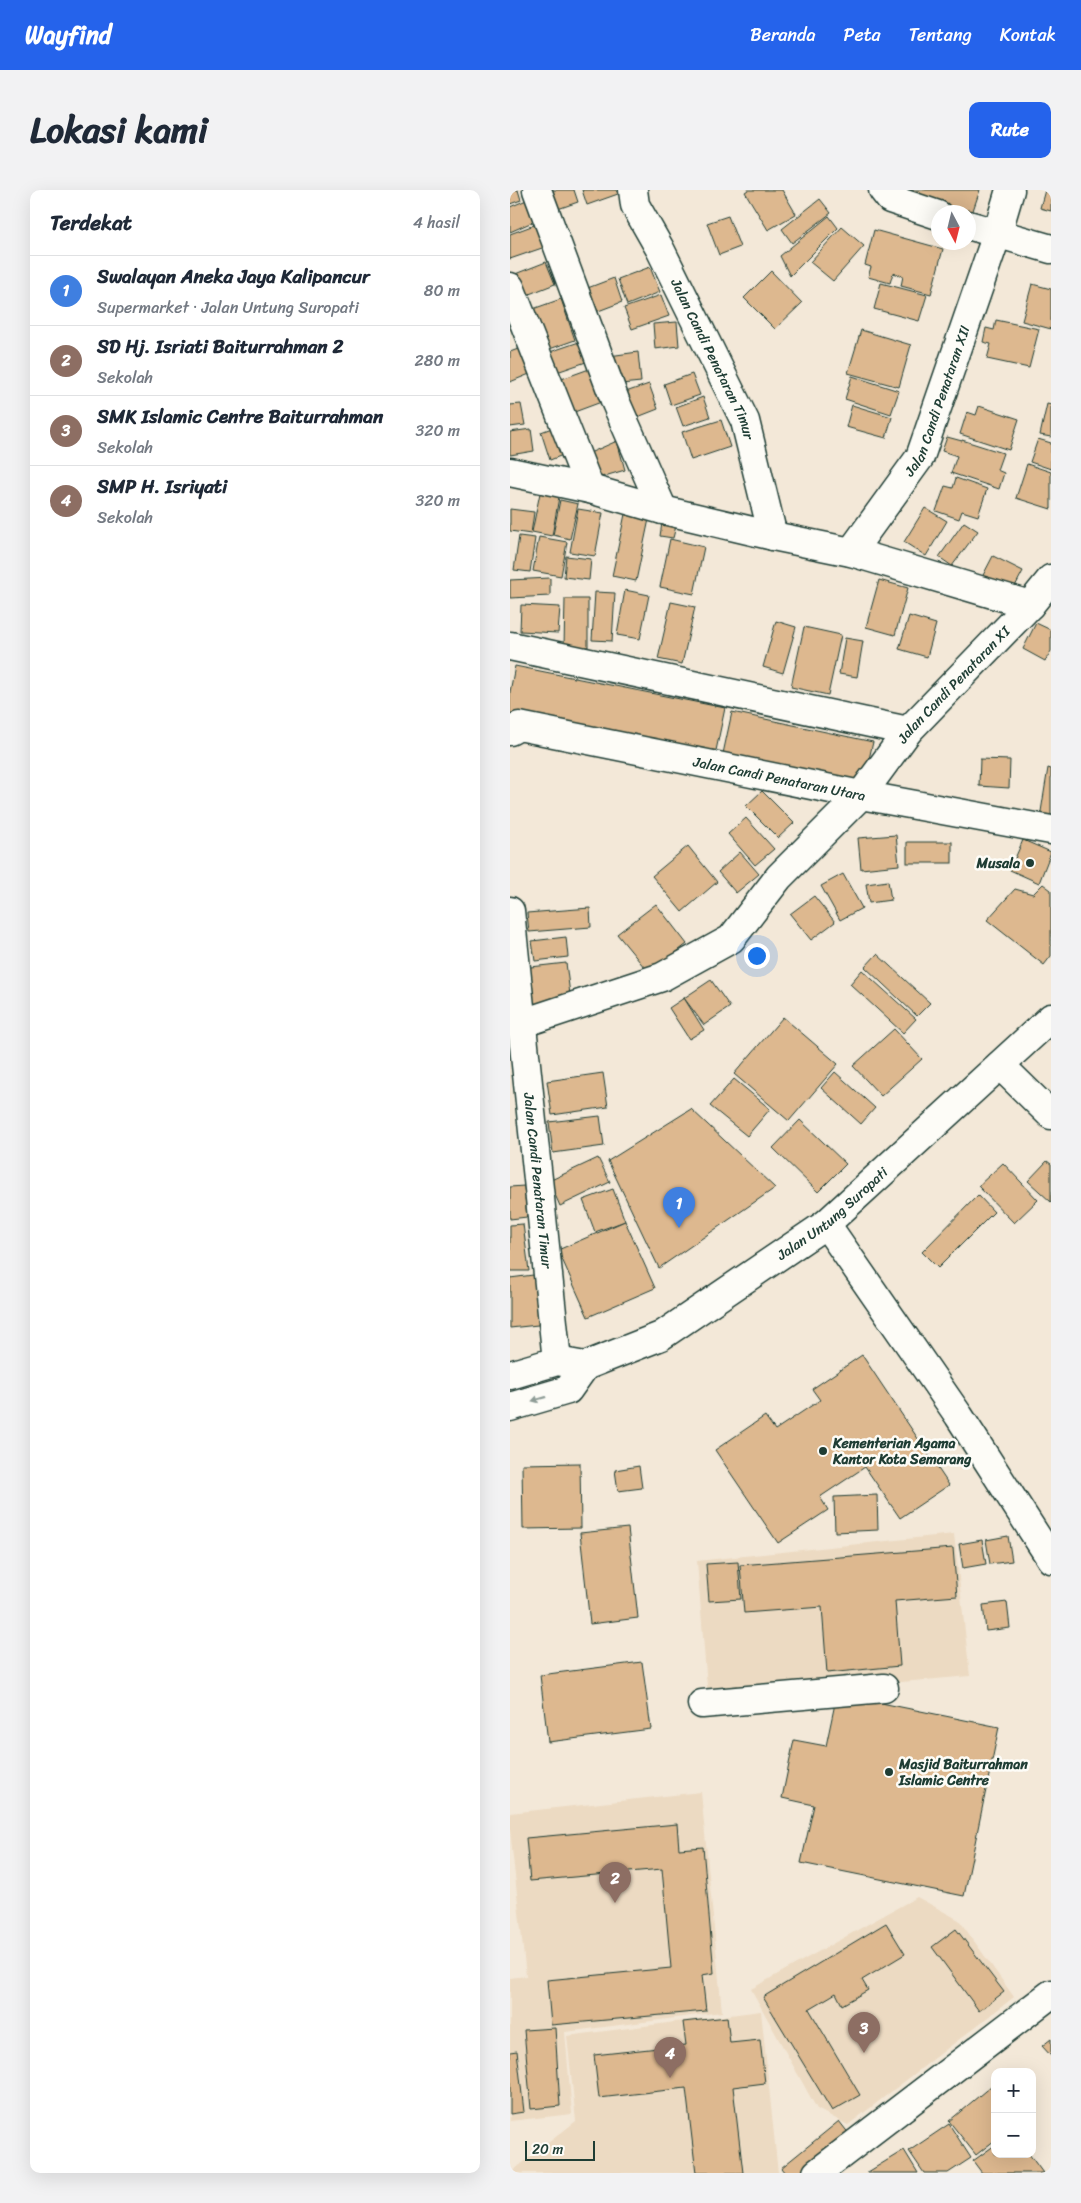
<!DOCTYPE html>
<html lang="id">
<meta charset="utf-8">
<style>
:root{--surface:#fff;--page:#f2f2f3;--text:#1f2937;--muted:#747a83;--line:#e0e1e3;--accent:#2563eb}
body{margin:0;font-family:Sriracha,sans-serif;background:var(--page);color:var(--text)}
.controls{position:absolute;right:15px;bottom:15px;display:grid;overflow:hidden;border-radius:10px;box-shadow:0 5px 20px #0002}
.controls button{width:45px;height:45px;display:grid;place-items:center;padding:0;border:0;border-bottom:1px solid var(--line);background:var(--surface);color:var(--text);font:25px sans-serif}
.compass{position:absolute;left:421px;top:15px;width:45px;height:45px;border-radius:50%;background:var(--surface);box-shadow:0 5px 20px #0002;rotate:173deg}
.scale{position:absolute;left:15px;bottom:12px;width:70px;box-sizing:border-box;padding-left:5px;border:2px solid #1f3d34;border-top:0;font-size:14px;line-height:18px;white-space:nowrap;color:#1f3d34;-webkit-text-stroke:4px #fdfcf7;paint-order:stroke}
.you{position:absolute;left:246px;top:765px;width:18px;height:18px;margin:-12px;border:4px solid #fff;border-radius:50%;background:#1a73e8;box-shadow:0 0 0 8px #1a73e833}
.badge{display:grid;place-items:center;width:32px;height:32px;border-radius:50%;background:var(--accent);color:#fff;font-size:16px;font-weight:700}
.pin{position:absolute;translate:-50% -41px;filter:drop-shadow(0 1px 2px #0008)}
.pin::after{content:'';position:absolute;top:26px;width:18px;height:15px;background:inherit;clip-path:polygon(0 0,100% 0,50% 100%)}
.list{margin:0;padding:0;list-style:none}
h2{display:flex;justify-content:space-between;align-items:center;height:65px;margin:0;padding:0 20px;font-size:21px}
h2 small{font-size:16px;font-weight:400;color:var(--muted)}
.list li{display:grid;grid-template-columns:32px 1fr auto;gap:15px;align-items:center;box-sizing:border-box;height:70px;padding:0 20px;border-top:1px solid var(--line)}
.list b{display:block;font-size:19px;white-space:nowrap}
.list p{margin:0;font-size:16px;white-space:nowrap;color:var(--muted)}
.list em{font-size:16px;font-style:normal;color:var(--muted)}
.map{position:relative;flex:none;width:541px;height:1983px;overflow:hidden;border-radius:10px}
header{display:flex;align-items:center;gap:30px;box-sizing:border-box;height:70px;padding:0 25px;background:var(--accent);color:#fff}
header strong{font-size:24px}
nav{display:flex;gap:28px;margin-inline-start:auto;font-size:18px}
.intro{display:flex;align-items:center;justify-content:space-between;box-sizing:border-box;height:120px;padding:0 30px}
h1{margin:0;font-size:35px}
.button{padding:12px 22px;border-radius:10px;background:var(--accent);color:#fff;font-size:18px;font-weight:700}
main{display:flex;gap:30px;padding:0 30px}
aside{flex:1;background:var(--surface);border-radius:10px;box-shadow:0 5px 20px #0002}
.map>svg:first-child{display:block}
.built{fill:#ecdac2}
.building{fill:#ddb88f;stroke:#1f3d34}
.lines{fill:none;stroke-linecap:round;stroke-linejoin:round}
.minor-casing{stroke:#1f3d34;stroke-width:31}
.major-casing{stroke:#1f3d34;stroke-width:31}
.minor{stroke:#fdfcf7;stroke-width:28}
.major{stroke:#fdfcf7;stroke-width:28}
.oneway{fill:#8e9c96}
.poi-dot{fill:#1f3d34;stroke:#fdfcf7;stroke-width:2}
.labels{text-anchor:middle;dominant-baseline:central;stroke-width:5;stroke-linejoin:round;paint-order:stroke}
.street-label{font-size:14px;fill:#1f3d34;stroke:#fdfcf7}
.poi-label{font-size:14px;font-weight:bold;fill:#1f3d34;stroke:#fdfcf7;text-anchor:start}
</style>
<header>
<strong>Wayfind</strong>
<nav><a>Beranda</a><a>Peta</a><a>Tentang</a><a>Kontak</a></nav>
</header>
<div class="intro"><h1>Lokasi kami</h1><a class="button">Rute</a></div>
<main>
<aside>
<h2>Terdekat<small>4 hasil</small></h2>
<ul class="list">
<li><span class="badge" style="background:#3f7fe0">1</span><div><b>Swalayan Aneka Jaya Kalipancur</b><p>Supermarket · Jalan Untung Suropati</p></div><em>80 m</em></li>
<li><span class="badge" style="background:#8d6e63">2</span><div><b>SD Hj. Isriati Baiturrahman 2</b><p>Sekolah</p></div><em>280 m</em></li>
<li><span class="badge" style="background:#8d6e63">3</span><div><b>SMK Islamic Centre Baiturrahman</b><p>Sekolah</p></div><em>320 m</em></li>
<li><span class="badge" style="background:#8d6e63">4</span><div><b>SMP H. Isriyati</b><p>Sekolah</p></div><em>320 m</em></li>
</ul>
</aside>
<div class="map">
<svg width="541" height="1983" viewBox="0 0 541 1983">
<rect width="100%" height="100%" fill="#f3e8d8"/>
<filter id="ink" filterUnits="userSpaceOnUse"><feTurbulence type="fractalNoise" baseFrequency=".02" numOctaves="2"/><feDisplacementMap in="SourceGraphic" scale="10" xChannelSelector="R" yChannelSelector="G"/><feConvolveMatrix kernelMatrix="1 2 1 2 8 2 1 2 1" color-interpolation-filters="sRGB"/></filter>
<g filter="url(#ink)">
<g class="built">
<path d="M 444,1344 L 460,1486 L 198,1509 L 187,1371 Z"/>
<path d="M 191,1602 L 212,1822 L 55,1842 L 62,1924 L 0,1931 L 0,1788 L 16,1786 L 0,1640 L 0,1623 Z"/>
<path d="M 407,1707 L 449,1730 L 504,1807 L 338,1935 L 307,1919 L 241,1799 Z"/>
<path d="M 251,1821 L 268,1983 L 0,1983 L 66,1931 L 57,1846 Z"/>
</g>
<g class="building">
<path d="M 0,0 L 8,0 L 11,10 L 0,14 Z"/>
<path d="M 37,0 L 64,0 L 68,12 L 45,20 Z"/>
<path d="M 72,0 L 106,0 L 108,4 L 77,15 Z"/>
<path d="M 238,0 L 272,0 L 286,24 L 258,40 L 235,2 Z"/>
<path d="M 383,0 L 470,0 L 459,32 L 458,22 L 428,23 Z"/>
<path d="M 535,0 L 541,0 L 541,21 L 530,18 Z"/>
<path d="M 19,9 L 27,30 L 0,42 L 0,17 Z"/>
<path d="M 310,9 L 321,23 L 282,53 L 272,39 Z"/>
<path d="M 218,26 L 230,57 L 209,65 L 197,33 Z"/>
<path d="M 319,26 L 328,38 L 280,86 L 270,66 Z"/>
<path d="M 27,34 L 35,57 L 0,69 L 0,44 Z"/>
<path d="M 332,37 L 354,56 L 323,91 L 300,72 Z"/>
<path d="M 364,40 L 433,59 L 421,104 L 391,96 L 393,86 L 383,83 L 380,93 L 358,87 L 361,77 L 355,75 Z"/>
<path d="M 36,72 L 45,94 L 9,108 L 0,86 Z"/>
<path d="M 140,77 L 150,102 L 117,115 L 108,89 Z"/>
<path d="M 261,81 L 292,113 L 265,139 L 234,108 Z"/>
<path d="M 104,88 L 112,112 L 83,123 L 75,99 Z"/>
<path d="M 371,93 L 417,105 L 409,131 L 364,119 Z"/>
<path d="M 522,94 L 541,99 L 541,139 L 512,131 Z"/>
<path d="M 151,105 L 159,126 L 122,139 L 114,118 Z"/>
<path d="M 51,109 L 65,150 L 34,161 L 20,120 Z"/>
<path d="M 486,130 L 529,139 L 519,178 L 477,169 L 481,154 L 473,152 L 476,138 L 484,140 Z"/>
<path d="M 167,132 L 169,156 L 145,159 L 143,134 Z"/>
<path d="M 351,140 L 401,155 L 389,197 L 338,183 Z"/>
<path d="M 72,151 L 79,171 L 44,183 L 37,163 Z"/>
<path d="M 11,158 L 22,183 L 0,192 L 0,162 Z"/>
<path d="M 128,162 L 131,192 L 101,195 L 99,166 Z"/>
<path d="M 82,178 L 94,211 L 59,224 L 46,191 Z"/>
<path d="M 182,184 L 190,205 L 161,215 L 154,194 Z"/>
<path d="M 342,186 L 389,201 L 381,224 L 335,209 Z"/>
<path d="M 139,194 L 148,219 L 120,230 L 110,204 Z"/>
<path d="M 193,207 L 200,227 L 173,236 L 166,217 Z"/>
<path d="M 11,214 L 15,235 L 0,237 L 0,215 Z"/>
<path d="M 537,214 L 541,215 L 541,247 L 530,245 Z"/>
<path d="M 342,215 L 382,227 L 376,248 L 336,237 Z"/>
<path d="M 469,216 L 509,229 L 499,260 L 450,244 L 457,222 L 466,225 Z"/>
<path d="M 211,230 L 220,257 L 181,270 L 172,242 Z"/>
<path d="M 50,235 L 58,263 L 40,270 L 31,242 Z"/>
<path d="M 21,239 L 24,261 L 0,265 L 0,242 Z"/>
<path d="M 437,247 L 452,251 L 452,250 L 493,263 L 487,280 L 494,283 L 489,299 L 441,283 L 447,266 L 432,261 Z"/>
<path d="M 528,249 L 541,253 L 541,279 L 520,272 Z"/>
<path d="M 107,251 L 115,280 L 81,290 L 75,265 Z"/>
<path d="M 517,274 L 541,282 L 541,319 L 506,308 Z"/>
<path d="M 446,288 L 477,299 L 468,326 L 452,321 L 449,329 L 426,321 L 435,296 L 443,298 Z"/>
<path d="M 30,303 L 49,307 L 42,346 L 22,342 Z"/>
<path d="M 50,310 L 68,314 L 60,349 L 43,345 Z"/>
<path d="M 415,318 L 437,331 L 416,366 L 394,352 Z"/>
<path d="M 0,319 L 24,322 L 21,344 L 0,341 Z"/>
<path d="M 68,319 L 93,323 L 85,366 L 60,362 Z"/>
<path d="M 115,324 L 139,329 L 126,391 L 102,386 Z"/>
<path d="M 454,332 L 468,341 L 442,376 L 429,367 Z"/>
<path d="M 152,333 L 166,336 L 163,348 L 150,346 Z"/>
<path d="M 9,346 L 25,348 L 20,382 L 4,380 Z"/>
<path d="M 29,347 L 57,352 L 51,386 L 23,381 Z"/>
<path d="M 160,349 L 194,357 L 184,404 L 150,397 Z"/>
<path d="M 56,366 L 81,369 L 79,390 L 54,387 Z"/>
<path d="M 483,366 L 513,381 L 500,406 L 470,391 Z"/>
<path d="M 40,388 L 40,406 L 0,408 L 0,390 Z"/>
<path d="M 369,390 L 398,398 L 385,445 L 356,437 Z"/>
<path d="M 115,400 L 139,405 L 130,449 L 107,445 Z"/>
<path d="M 85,402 L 105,403 L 102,451 L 82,450 Z"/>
<path d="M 55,409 L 78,409 L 78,457 L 54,457 Z"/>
<path d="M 161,412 L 185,417 L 172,474 L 148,469 Z"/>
<path d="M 11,415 L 50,417 L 48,443 L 10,441 Z"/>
<path d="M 399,426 L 426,434 L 417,467 L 389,459 Z"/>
<path d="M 266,431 L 286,437 L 273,483 L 253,477 Z"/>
<path d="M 526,433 L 541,440 L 541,461 L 535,471 L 513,459 Z"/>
<path d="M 294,437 L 331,445 L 318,505 L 281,497 Z"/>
<path d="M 335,448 L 353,451 L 347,487 L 329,484 Z"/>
<path d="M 5,476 L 215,518 L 204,570 L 0,529 L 0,502 Z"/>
<path d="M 222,522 L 363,552 L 351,603 L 211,573 Z"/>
<path d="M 470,569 L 500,570 L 499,598 L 469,596 Z"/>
<path d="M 538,578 L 541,579 L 541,636 L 529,634 Z"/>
<path d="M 252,601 L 284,633 L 268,648 L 236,616 Z"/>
<path d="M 236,628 L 264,659 L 245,675 L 218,644 Z"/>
<path d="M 386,645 L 389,675 L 351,679 L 348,648 Z"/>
<path d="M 513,650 L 541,662 L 529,693 L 500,680 Z"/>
<rect x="397" y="652" width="45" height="21"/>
<path d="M 178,656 L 207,692 L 172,722 L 142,686 Z"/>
<path d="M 230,662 L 249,684 L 226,703 L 208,682 Z"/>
<path d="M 333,684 L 352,718 L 330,730 L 311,696 Z"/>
<path d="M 378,691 L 381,710 L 359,713 L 356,694 Z"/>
<path d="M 533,694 L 541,700 L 541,766 L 534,775 L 477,730 L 505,699 L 523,704 Z"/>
<path d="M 304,706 L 325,732 L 301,750 L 280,724 Z"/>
<path d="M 146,714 L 177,754 L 139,783 L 107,744 Z"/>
<path d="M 80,718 L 81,737 L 19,742 L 17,723 Z"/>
<path d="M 56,747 L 58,767 L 25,771 L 22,751 Z"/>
<path d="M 367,764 L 420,813 L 407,826 L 355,777 Z"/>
<path d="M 56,773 L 61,812 L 17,817 L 12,778 Z"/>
<path d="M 352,780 L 406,829 L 393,843 L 340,794 Z"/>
<path d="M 201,790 L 220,817 L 194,835 L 174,808 Z"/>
<path d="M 174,808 L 194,840 L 179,849 L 159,818 Z"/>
<path d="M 273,827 L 328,874 L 279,931 L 224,884 Z"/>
<path d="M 384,839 L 412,869 L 371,906 L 343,876 Z"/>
<path d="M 325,882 L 365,918 L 351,934 L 311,898 Z"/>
<path d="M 93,883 L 98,917 L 42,925 L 37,891 Z"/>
<path d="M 224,889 L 260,919 L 237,946 L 200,916 Z"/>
<path d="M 181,919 L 265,998 L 149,1078 L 98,971 Z"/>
<path d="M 90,926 L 94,956 L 43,963 L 39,932 Z"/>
<path d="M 290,930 L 336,974 L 308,1002 L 263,958 Z"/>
<path d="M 88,968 L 100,992 L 50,1016 L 39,991 Z"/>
<path d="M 537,971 L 541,974 L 541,1012 L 518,991 Z"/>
<path d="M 493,973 L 528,1010 L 504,1033 L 468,996 Z"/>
<path d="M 14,996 L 17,1027 L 0,1029 L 0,997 Z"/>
<path d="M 103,999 L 115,1031 L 85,1042 L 73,1010 Z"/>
<path d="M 468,1005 L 484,1022 L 428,1078 L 412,1062 Z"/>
<path d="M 115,1031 L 145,1098 L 78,1127 L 48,1060 Z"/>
<path d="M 13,1034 L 19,1081 L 0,1081 L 0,1035 Z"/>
<path d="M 31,1084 L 37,1134 L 0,1138 L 0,1088 Z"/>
<path d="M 352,1165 L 439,1295 L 390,1328 L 355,1277 L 310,1307 L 318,1320 L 268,1353 L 205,1260 L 255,1226 L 265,1240 L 310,1210 L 302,1199 Z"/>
<path d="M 70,1273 L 71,1338 L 13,1339 L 12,1274 Z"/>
<path d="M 129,1276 L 132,1298 L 108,1301 L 105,1280 Z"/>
<path d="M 367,1305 L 368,1340 L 325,1342 L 324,1307 Z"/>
<path d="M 118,1338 L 128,1428 L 80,1434 L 70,1343 Z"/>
<path d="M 498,1346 L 502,1371 L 480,1374 L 476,1350 Z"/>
<path d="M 472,1350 L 476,1374 L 453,1378 L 449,1354 Z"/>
<path d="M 443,1358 L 447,1406 L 385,1411 L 390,1476 L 317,1483 L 312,1417 L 234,1423 L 230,1375 Z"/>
<path d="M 228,1372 L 231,1409 L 199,1411 L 196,1374 Z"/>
<path d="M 497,1412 L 500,1438 L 476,1441 L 473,1415 Z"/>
<path d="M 132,1472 L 141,1539 L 38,1552 L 30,1485 Z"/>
<path d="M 327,1504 L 489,1537 L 454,1706 L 291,1673 L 304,1615 L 272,1608 L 284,1550 L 316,1556 Z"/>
<path d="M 167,1634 L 169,1659 L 193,1657 L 204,1783 L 192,1785 L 196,1821 L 41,1835 L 37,1790 L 161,1778 L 152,1679 L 20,1691 L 16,1648 Z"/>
<path d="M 376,1733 L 395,1764 L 352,1790 L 358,1800 L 332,1815 L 326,1803 L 299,1819 L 350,1905 L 322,1921 L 253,1807 Z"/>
<path d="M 446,1739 L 494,1802 L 469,1821 L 422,1757 Z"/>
<path d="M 217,1827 L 220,1853 L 250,1850 L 255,1893 L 223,1897 L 233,1983 L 186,1983 L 176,1898 L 89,1908 L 84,1865 L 176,1855 L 173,1832 Z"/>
<path d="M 45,1838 L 50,1916 L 21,1919 L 14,1840 Z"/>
<path d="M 541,1849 L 541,1866 L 532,1856 Z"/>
<path d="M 7,1861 L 14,1922 L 0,1924 L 0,1862 Z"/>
<path d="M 481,1896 L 485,1901 L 485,1950 L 466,1965 L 439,1931 Z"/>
<path d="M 329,1931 L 343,1949 L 301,1983 L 275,1983 L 271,1978 Z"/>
<path d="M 439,1934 L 461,1968 L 438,1983 L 414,1983 L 399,1961 Z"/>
<path d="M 485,1955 L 485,1964 L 519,1964 L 533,1983 L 472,1983 L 463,1971 Z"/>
<path d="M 394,1960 L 408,1983 L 358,1983 L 358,1982 Z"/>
</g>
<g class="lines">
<g class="minor-casing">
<g id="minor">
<path d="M 27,0 L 106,213 L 153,320"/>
<path id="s1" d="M 123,0 L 125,15 L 150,59 L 235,231 L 263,346"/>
<path d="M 373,0 L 380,9 L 428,25"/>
<path d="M 458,35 L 541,59"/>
<path d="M 0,97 L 80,299"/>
<path d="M 0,282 L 80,299 L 153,320 L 263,346 L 341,362 L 520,415"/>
<path id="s2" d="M 341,362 L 410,267 L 487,44 L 500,0"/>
<path d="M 0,456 L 398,541"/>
<path id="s3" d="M 0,541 L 9,536 L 351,605 L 541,640"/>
<path id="s4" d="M 0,721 L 47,1171"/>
<path id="s5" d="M 13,833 L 152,787 L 221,749 L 269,687 L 351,605 L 398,541 L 520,415 L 541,389"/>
<path d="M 490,875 L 541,925"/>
<path d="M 316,1034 L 449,1226 L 541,1369"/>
<path d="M 192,1514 L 374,1498"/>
<path d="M 307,1983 L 541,1804"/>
</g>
</g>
<g class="major-casing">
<g id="major">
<path id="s6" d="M 0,1185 L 47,1171 L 75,1176 L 151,1146 L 316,1034 L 541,828"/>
<path d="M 0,1217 L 58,1200 L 75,1176"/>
</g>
</g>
<use href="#minor" class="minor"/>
<use href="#major" class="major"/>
</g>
<defs><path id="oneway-solid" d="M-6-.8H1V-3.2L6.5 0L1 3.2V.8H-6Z" transform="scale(1.25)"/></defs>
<use class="oneway" href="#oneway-solid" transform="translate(29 1209) rotate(164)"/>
</g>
<g class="poi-dot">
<circle cx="520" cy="673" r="5"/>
<circle cx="313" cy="1261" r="5"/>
<circle cx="379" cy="1582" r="5"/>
</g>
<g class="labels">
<g class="street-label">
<text stroke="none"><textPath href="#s1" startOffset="188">Jalan Candi Penataran Timur</textPath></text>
<text stroke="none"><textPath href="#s2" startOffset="176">Jalan Candi Penataran XII</textPath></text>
<text stroke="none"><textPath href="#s5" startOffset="564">Jalan Candi Penataran XI</textPath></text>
<text stroke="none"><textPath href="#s3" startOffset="276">Jalan Candi Penataran Utara</textPath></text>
<text stroke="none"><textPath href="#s4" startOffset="271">Jalan Candi Penataran Timur</textPath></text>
<text stroke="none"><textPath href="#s6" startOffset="370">Jalan Untung Suropati</textPath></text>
</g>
<g class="poi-label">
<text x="510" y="673" text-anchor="end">Musala</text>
<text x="323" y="1253">Kementerian Agama<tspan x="323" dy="16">Kantor Kota Semarang</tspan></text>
<text x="389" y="1574">Masjid Baiturrahman<tspan x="389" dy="16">Islamic Centre</tspan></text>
</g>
</g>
</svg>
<div class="controls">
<button>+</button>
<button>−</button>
</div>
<svg class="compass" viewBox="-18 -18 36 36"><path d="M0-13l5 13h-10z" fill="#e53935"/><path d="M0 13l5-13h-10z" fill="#747a83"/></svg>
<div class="scale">20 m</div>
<div class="you"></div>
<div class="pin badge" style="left:169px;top:1038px;background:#3f7fe0">1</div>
<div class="pin badge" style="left:105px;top:1713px;background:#8d6e63">2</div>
<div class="pin badge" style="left:354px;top:1863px;background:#8d6e63">3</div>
<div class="pin badge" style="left:160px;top:1888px;background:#8d6e63">4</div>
</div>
</main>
